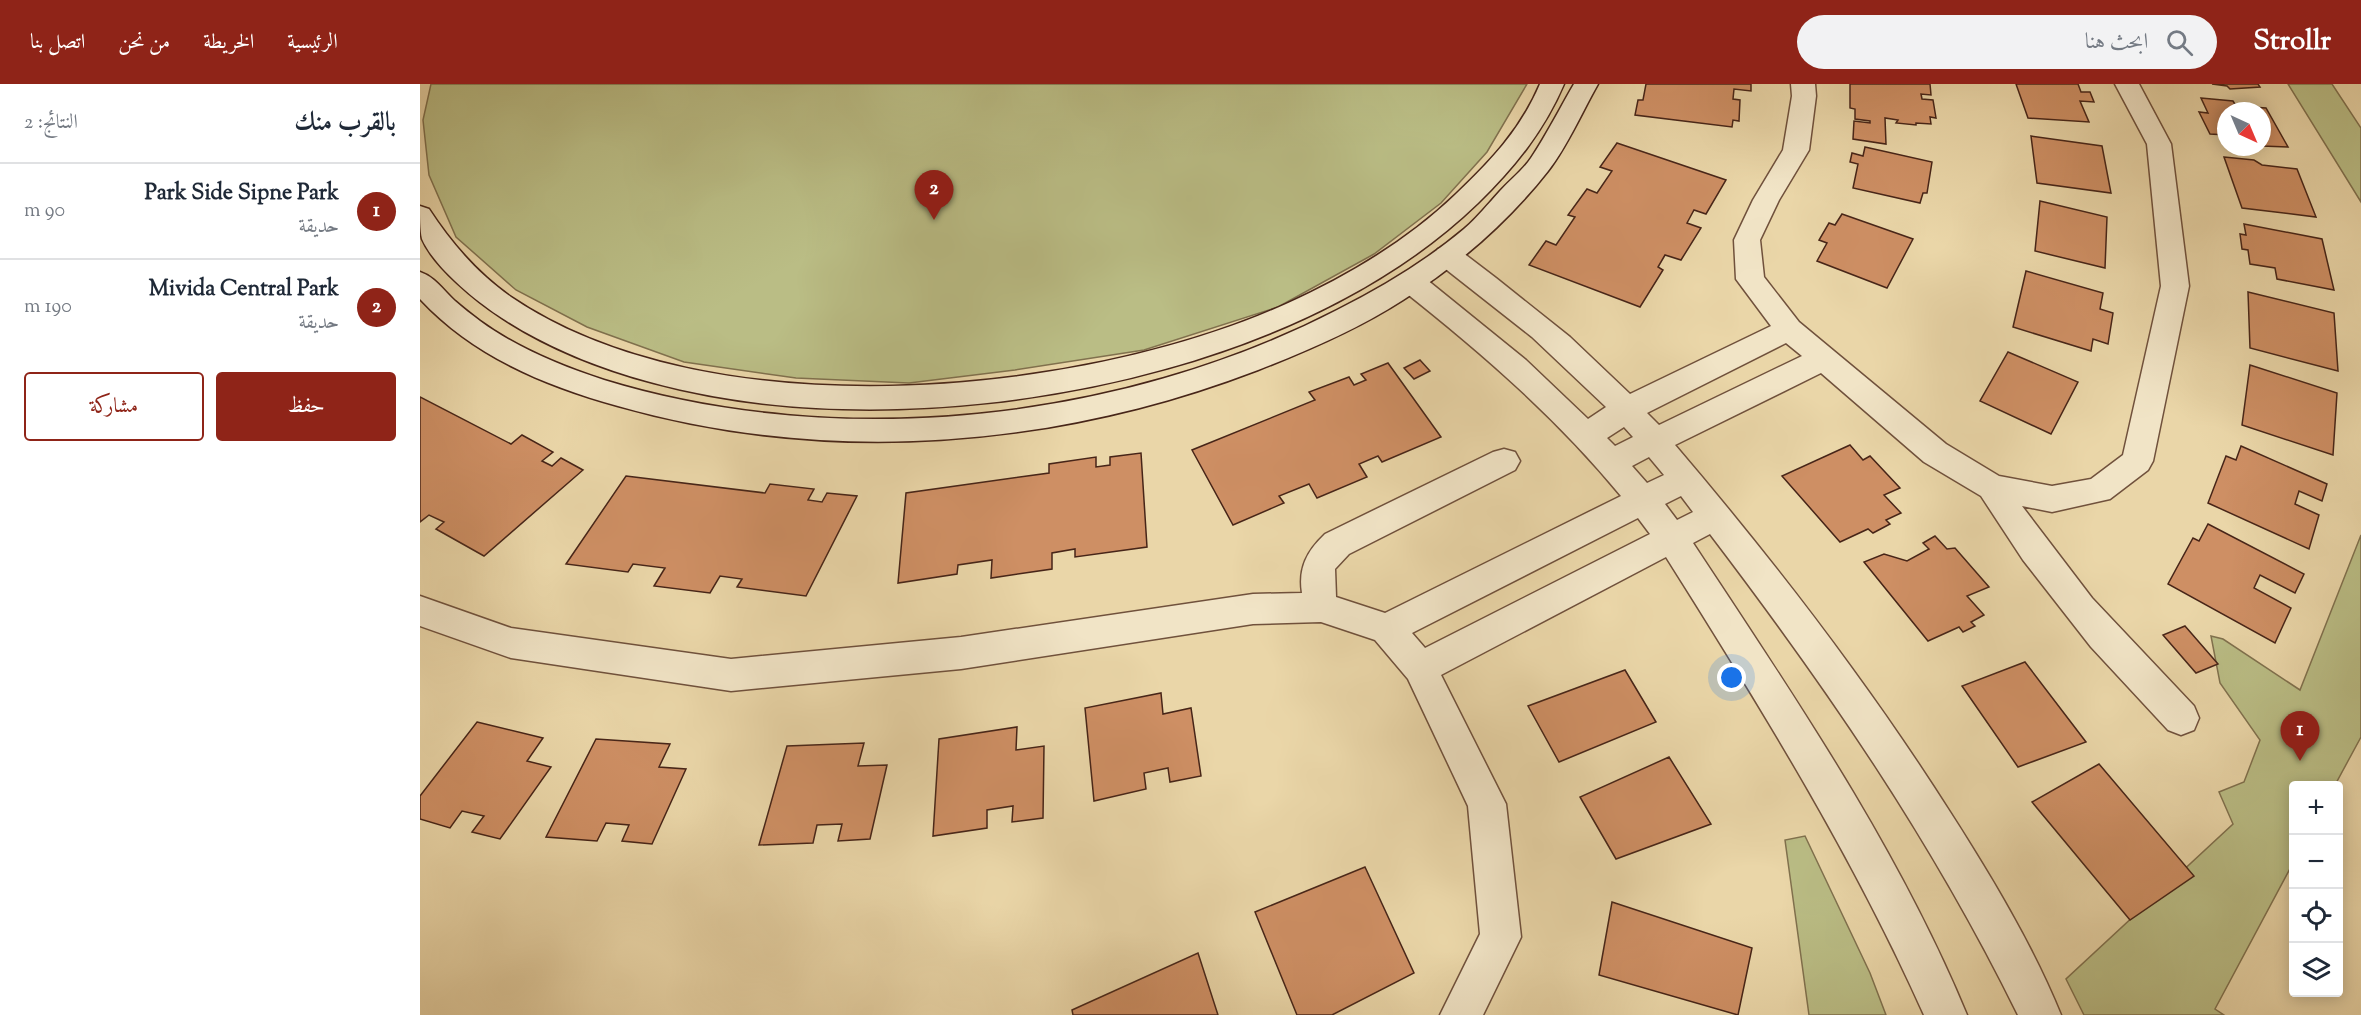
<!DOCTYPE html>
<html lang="ar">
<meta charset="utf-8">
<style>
:root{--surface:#fff;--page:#f2f2f3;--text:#1f2937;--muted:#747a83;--line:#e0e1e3;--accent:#8f2418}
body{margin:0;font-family:"Sorts Mill Goudy",Amiri,serif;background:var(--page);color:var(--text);direction:rtl}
.controls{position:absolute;right:18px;bottom:18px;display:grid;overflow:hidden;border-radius:6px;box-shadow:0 3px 15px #0003}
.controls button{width:54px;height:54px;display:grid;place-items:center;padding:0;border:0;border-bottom:2px solid var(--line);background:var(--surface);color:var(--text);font:30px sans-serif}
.compass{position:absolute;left:1797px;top:18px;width:54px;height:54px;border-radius:50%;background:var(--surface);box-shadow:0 3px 15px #0003;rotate:136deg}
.you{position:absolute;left:1312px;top:594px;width:21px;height:21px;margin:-15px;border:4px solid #fff;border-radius:50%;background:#1a73e8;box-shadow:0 0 0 9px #1a73e833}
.badge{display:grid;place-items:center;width:39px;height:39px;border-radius:50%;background:var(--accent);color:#fff;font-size:20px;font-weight:700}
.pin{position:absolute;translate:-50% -50px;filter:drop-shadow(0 2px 3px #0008)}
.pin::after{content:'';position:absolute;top:32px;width:21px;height:18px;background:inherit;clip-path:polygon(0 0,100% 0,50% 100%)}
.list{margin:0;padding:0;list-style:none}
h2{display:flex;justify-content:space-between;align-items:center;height:78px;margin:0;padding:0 24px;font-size:26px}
h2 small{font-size:20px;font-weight:400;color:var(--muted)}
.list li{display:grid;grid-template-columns:39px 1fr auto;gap:18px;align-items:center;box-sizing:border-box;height:96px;padding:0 24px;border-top:2px solid var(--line)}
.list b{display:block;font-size:22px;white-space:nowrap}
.list p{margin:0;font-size:20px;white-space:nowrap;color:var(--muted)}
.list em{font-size:20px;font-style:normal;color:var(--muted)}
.actions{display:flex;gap:12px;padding:18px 24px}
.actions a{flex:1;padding:14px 0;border:2px solid var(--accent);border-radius:6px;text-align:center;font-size:21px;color:var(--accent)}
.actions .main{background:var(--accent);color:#fff}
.icon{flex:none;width:33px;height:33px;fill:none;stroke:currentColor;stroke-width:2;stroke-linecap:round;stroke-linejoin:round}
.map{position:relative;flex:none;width:1941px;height:931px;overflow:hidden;direction:ltr}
header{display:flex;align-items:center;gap:36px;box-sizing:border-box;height:84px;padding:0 30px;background:var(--accent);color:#fff}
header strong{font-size:28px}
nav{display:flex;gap:33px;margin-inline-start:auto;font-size:21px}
.search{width:420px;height:54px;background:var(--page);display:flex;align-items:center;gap:15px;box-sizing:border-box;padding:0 21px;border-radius:33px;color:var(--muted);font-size:22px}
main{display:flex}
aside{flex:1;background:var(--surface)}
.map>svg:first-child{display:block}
.green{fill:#babd85;stroke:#80714e;stroke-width:1.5}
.building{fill:#ce8f64;stroke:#472518;stroke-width:1.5}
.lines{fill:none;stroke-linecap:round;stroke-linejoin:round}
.street-casing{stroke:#70513c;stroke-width:3}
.secondary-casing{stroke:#472518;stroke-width:3}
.street{fill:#f1e4c6;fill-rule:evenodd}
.secondary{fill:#f1e4c6;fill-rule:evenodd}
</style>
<header>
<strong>Strollr</strong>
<div class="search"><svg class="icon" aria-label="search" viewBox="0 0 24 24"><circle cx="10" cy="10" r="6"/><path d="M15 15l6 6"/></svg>ابحث هنا</div>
<nav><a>الرئيسية</a><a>الخريطة</a><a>من نحن</a><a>اتصل بنا</a></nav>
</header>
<main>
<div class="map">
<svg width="1941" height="931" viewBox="0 0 1941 931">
<rect width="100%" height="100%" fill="#ead6a8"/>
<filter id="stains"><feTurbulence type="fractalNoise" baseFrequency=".00333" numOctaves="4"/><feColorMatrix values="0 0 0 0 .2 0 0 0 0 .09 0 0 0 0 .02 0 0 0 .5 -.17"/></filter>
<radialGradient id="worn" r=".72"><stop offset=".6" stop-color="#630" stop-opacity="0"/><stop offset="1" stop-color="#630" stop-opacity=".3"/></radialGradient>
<g class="green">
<path d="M 11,0 L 1107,0 L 1067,68 L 1021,119 L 954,170 L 858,223 L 724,266 L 595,286 L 489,299 L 376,294 L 264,278 L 167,243 L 96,206 L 36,153 L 9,91 L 3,36 Z"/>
<path d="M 1868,0 L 1912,0 L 1941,44 L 1941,118 Z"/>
<path d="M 1941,451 L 1941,653 L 1915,701 L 1874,702 L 1873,779 L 1795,925 L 1804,931 L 1664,931 L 1646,895 L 1813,740 L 1799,708 L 1824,698 L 1840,656 L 1800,599 L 1791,552 L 1803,555 L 1880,606 Z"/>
<path d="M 1385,752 L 1450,889 L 1466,931 L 1389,931 L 1365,756 Z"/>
</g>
<g class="building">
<path d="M 1226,0 L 1331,0 L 1331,7 L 1314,5 L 1313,15 L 1320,16 L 1319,37 L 1313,36 L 1312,43 L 1215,31 L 1218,16 L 1223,16 Z"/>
<path d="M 1430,0 L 1510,0 L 1511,11 L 1501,10 L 1502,15 L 1513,16 L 1516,34 L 1510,33 L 1511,40 L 1496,39 L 1496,41 L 1476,39 L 1478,36 L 1465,34 L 1466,60 L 1433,55 L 1434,37 L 1450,39 L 1450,37 L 1435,35 L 1435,25 L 1430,24 Z"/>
<path d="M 1596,0 L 1658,0 L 1661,8 L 1670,8 L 1674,18 L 1660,17 L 1669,38 L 1608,34 Z"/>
<path d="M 1792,0 L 1838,0 L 1840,3 L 1810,5 L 1807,2 Z"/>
<path d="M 1781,14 L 1813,17 L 1816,22 L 1846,24 L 1868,63 L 1842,62 L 1842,27 L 1806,27 L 1806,51 L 1790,50 L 1779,28 L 1788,29 Z"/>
<path d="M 1611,52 L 1682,62 L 1691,109 L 1617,99 Z"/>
<path d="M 1197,59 L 1306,96 L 1286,130 L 1274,126 L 1267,139 L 1281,144 L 1261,176 L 1245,171 L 1238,183 L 1243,186 L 1220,223 L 1109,181 L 1126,157 L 1136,161 L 1155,133 L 1148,131 L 1167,105 L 1177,109 L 1192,87 L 1180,83 Z"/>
<path d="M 1445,63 L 1512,78 L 1507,109 L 1503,109 L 1500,119 L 1433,104 L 1438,80 L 1430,78 L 1432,69 L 1443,72 Z"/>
<path d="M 1804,73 L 1834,76 L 1842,81 L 1877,85 L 1896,133 L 1822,124 Z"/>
<path d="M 1620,117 L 1687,133 L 1685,184 L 1615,167 Z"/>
<path d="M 1422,130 L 1493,155 L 1467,204 L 1397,177 L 1407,159 L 1399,156 L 1409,139 L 1415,141 Z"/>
<path d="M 1824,140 L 1902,155 L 1914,206 L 1857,195 L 1855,184 L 1830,180 L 1828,166 L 1822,165 L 1820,150 L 1826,151 Z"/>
<path d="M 1606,187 L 1683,209 L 1680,225 L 1693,229 L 1688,260 L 1673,255 L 1671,267 L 1593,243 Z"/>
<path d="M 1828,208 L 1914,229 L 1918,287 L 1830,264 Z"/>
<path d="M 1588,268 L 1658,298 L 1631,350 L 1560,317 Z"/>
<path d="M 1000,276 L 1010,287 L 994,295 L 984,284 Z"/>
<path d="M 968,279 L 1021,353 L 962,378 L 958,372 L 939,380 L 947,393 L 897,414 L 889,400 L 859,412 L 864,419 L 813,441 L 772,366 L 895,316 L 889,308 L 929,293 L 934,301 L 946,296 L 941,290 Z"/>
<path d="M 1830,281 L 1917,309 L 1913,371 L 1822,341 Z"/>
<path d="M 0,313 L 91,360 L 102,351 L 133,368 L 122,377 L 132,382 L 141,374 L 163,386 L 64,472 L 16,445 L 24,438 L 9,431 L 0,438 Z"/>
<path d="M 1430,361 L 1443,376 L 1450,372 L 1480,404 L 1464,411 L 1481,429 L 1466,436 L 1470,440 L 1453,449 L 1448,445 L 1420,458 L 1362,392 Z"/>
<path d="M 1821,362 L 1907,400 L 1902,417 L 1879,407 L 1875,420 L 1899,431 L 1889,465 L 1788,419 L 1806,372 L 1816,376 Z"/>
<path d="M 721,369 L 727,463 L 655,473 L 655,465 L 632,469 L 632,485 L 571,494 L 572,476 L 538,481 L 537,490 L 478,499 L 486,409 L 629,389 L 629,380 L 676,373 L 676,383 L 690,381 L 690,373 Z"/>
<path d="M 206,392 L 345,409 L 350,400 L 394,405 L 388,416 L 402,418 L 407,409 L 437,412 L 386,512 L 317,503 L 322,495 L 300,492 L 290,509 L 234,502 L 245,484 L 213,480 L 208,488 L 146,480 Z"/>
<path d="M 1788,440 L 1884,490 L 1875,509 L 1840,491 L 1834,504 L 1871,524 L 1855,559 L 1748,500 L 1773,454 L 1779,457 Z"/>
<path d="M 1515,452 L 1527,465 L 1535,464 L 1569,503 L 1547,512 L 1564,531 L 1551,538 L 1555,542 L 1543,548 L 1539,543 L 1508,557 L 1444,478 L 1464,470 L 1487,477 L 1509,465 L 1503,459 Z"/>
<path d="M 1765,542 L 1798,580 L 1776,589 L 1743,551 Z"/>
<path d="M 1605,578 L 1666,658 L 1598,683 L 1542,602 Z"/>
<path d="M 1205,586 L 1236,638 L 1139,678 L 1108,622 Z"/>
<path d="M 741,609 L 743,630 L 771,624 L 781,692 L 750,698 L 748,684 L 724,689 L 726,705 L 674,717 L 665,624 Z"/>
<path d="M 57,638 L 123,654 L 107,677 L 131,683 L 80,755 L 52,748 L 64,732 L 42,727 L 30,744 L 0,735 L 0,712 Z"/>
<path d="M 597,643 L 596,666 L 624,662 L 623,734 L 592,738 L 593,722 L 567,726 L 567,744 L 513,752 L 519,655 Z"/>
<path d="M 176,655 L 250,660 L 239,683 L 266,685 L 232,760 L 202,757 L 209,741 L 186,739 L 177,757 L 126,753 Z"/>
<path d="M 444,659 L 438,682 L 467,681 L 450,755 L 418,757 L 422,740 L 397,741 L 393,759 L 339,761 L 367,662 Z"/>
<path d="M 1249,673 L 1291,740 L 1196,775 L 1160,713 Z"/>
<path d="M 1679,680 L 1774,792 L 1710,836 L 1612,718 Z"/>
<path d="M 945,783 L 994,889 L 912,931 L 877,931 L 835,828 Z"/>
<path d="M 1192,818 L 1332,864 L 1318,931 L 1179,891 Z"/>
<path d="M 778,869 L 798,931 L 653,931 L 652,926 Z"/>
</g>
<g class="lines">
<g class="street-casing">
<path id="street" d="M 1371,0 L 1395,0 L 1396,12 L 1389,66 L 1359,116 L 1340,156 L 1344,193 L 1379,238 L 1526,360 L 1579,392 L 1632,402 L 1671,395 L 1703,371 L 1741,202 L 1727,60 L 1695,0 L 1719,0 L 1751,60 L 1769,202 L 1733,377 L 1728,386 L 1690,415 L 1632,428 L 1602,422 L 1672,514 L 1774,622 L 1779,634 L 1774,646 L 1761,651 L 1748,646 L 1671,563 L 1603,476 L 1561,412 L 1504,378 L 1401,289 L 1255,361 C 1354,477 1448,599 1530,728 C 1571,792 1612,860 1641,931 L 1598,931 C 1512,756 1408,605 1290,450 L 1273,459 C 1373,611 1477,762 1547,931 L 1504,931 C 1432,770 1340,622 1246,473 L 1021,591 L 1086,720 L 1101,853 L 1063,931 L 1020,931 L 1060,850 L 1048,722 L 988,595 L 955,556 L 901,538 L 833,540 L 541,585 L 311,607 L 91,574 L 0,542 L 0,512 L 91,544 L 311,575 L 541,553 L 833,510 L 882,509 C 878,484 887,467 905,450 L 1073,368 L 1084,365 L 1095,368 L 1100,377 L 1095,386 L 929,470 L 915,485 L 916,513 L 965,529 L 1201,412 C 1137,334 1061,268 981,205 L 977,198 L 981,191 L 991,188 L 1001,191 L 1106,276 L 1168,335 L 1186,323 L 1112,253 L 1018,179 L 1014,172 L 1018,165 L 1028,163 L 1038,165 L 1076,194 L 1150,253 L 1210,310 L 1351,242 L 1316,195 L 1314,156 L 1333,116 L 1363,66 L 1372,12 ZM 1366,259 L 1382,272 L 1239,341 L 1227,329 ZM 1204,343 L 1213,353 L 1195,362 L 1187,354 ZM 1229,373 L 1244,391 L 1227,399 L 1212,382 ZM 1261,412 L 1273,428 L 1257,436 L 1245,420 ZM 1218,434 L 1230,450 L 1005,564 L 992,549 Z"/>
</g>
<g class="secondary-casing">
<g id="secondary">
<path d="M 1120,0 L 1144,0 C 1124,47 1094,84 1058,119 C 898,274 613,336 396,324 C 292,319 170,292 82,234 C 57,218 14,183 2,155 C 0,146 0,132 0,122 L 9,125 C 31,159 57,189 91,213 C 288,347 657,314 866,220 C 928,192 987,157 1036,110 C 1071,77 1101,45 1120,0 Z"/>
<path d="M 1154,0 L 1178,0 C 1162,28 1147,63 1128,87 C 1088,138 1037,182 983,216 C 938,245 887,267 838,286 C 635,364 409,382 198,322 C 125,302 53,272 0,215 L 0,188 C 15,193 23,206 35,217 C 43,224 52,231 60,237 C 97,264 141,282 184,296 C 419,368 700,338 917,226 C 961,204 1006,177 1044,145 C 1057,134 1068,120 1080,107 C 1090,96 1103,86 1111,74 C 1127,50 1140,24 1154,0 Z"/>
</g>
</g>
<use href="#street" class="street"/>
<use href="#secondary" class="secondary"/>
</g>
<rect width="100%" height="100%" filter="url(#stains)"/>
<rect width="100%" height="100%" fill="url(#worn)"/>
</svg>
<div class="controls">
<button>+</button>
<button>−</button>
<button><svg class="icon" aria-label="locate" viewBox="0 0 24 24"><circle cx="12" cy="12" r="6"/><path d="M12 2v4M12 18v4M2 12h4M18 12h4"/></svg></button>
<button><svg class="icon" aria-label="layers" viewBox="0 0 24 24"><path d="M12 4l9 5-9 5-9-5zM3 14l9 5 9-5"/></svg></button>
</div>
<svg class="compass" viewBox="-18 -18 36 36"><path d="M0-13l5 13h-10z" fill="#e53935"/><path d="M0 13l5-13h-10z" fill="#747a83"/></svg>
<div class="you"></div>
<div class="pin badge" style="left:1880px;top:677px">1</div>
<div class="pin badge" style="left:514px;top:136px">2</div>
</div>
<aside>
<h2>بالقرب منك<small>النتائج: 2</small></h2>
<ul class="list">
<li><span class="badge">1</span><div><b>Park Side Sipne Park</b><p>حديقة</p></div><em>90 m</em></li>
<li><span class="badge">2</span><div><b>Mivida Central Park</b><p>حديقة</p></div><em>190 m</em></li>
</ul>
<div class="actions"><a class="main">حفظ</a><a>مشاركة</a></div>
</aside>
</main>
